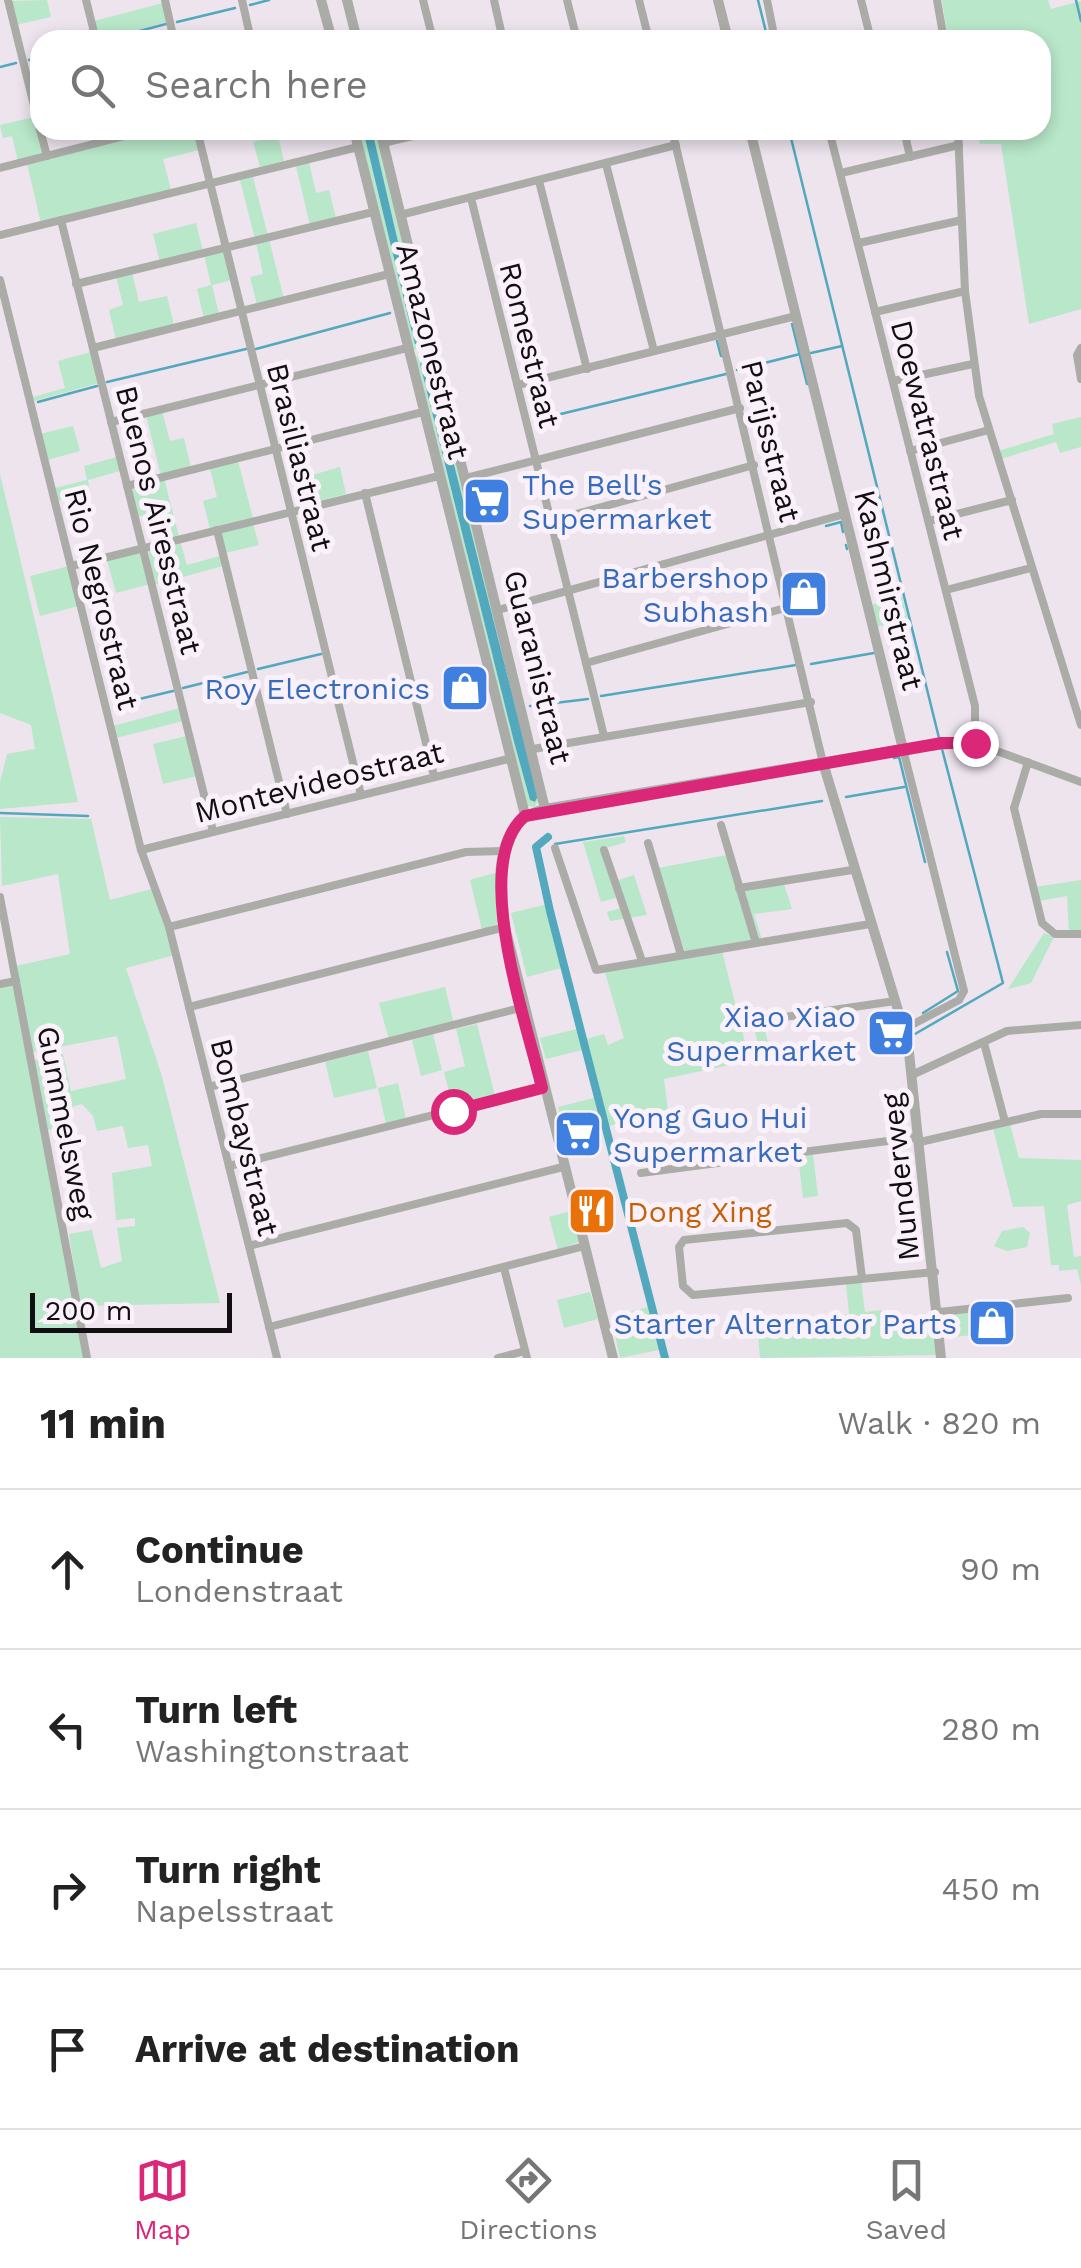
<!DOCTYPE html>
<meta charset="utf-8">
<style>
:root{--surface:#fff;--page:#f2f2f2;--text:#222;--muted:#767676;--line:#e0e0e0;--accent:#db2777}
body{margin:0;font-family:"Work Sans",sans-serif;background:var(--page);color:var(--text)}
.scale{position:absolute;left:30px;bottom:25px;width:202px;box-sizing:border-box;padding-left:10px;border:5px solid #120f12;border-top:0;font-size:28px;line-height:35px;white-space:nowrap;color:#120f12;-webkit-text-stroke:8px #fbf1fa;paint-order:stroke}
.stop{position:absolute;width:30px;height:30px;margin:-22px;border:8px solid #db2777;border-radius:50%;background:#fff}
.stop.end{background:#db2777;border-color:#fff;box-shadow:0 2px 10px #0008}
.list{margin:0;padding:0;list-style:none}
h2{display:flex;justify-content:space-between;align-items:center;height:130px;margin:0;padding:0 40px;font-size:42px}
h2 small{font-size:32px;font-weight:400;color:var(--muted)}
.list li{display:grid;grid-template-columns:65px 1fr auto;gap:30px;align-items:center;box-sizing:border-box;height:160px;padding:0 40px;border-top:2px solid var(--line)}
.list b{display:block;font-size:38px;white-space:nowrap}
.list p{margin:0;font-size:32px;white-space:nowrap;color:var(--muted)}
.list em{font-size:32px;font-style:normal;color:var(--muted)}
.icon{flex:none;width:55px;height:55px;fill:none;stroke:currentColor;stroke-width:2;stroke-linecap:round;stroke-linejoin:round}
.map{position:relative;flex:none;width:1081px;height:1358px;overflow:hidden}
.search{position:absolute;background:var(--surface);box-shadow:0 5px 15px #0003;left:30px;right:30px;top:30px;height:110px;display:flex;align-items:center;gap:25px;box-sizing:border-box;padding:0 35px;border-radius:30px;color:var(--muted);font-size:38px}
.sheet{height:770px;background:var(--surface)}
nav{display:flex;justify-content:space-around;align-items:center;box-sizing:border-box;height:140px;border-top:2px solid var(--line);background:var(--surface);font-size:28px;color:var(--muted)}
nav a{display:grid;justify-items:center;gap:5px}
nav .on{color:var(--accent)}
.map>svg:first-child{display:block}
.green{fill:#b8e7c9;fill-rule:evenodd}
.water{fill:#52a8bd}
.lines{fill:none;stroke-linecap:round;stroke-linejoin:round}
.stream{stroke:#52a8bd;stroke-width:2.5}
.canal{stroke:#52a8bd;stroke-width:8}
.minor{stroke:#abaca8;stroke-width:8}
.tertiary{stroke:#abaca8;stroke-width:10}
.route{stroke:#db2777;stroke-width:12}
.labels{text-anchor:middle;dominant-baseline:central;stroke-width:10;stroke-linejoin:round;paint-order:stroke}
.street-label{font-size:30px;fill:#120f12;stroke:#fbf1fa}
.shop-label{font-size:30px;fill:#366cbe;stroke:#fbf1fa;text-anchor:end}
.food-label{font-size:30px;fill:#c56008;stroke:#fbf1fa;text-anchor:start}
</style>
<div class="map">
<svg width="1081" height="1358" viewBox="0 0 1081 1358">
<rect width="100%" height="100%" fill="#ede4ed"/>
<g class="green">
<path d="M 47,0 L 51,17 L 16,25 L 10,1 Z"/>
<path d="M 942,0 L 1048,0 L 1051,9 L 1081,1 L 1081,309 L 1029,324 L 1001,144 L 980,144 L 975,130 L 1041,130 L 1041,40 L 948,40 Z"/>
<path d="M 163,3 L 167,22 L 98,40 L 94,21 Z"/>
<path d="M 34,117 L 43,154 L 18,161 L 12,136 L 3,138 L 0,125 Z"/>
<path d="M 158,130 L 194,130 L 199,150 L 163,159 L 171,190 L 41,223 L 27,164 Z"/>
<path d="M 357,130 L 363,130 L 410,325 L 415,343 L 422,345 L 372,130 L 377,130 L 429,346 L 413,350 Z"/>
<path d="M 278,136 L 284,161 L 260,167 L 253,142 Z"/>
<path d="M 309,162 L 316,193 L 329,190 L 336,218 L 310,225 L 296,166 Z"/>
<path d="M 253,177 L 268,236 L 255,239 L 240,180 Z"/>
<path d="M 196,223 L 203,251 L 160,262 L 153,234 Z"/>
<path d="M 269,239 L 284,299 L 257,305 L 250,277 L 263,274 L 256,243 Z"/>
<path d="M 224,249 L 231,280 L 212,285 L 219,314 L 204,318 L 197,289 L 211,285 L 204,254 Z"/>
<path d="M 132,272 L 139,302 L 167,296 L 174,325 L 116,340 L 109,310 L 123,305 L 116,276 Z"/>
<path d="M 91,352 L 99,383 L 34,401 L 33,397 L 65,388 L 58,361 Z"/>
<path d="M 426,354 L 433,356 L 541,794 L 535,807 L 525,806 L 519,791 L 413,363 L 415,357 ZM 427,359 L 538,796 L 535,802 L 530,800 L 514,742 L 420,364 Z"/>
<path d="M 162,411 L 170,441 L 184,438 L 191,468 L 161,476 L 146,415 Z"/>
<path d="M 1081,417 L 1081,447 L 1060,453 L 1056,442 L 1001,459 L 998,451 L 1054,434 L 1052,424 Z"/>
<path d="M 73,426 L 80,451 L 47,460 L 40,434 Z"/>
<path d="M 117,457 L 120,471 L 88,480 L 90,493 L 58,501 L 55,488 L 87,480 L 84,466 Z"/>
<path d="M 238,461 L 253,518 L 210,529 L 203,501 L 217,497 L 210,468 Z"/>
<path d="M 340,467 L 346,494 L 319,501 L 312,475 Z"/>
<path d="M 0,474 L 78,802 L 0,809 L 0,782 L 7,754 L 35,749 L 31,725 L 0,713 Z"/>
<path d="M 164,478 L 179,537 L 166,540 L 158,512 L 137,517 L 132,490 Z"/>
<path d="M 253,524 L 259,545 L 225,553 L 221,531 Z"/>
<path d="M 180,541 L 187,565 L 220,556 L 223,566 L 154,585 L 148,550 Z"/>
<path d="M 140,551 L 150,584 L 116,593 L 107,560 Z"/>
<path d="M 69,566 L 79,606 L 40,616 L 30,576 Z"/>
<path d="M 902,597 L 908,619 L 876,627 L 870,605 Z"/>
<path d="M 180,708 L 183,721 L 116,738 L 113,726 Z"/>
<path d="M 187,736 L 197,776 L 163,784 L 153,744 Z"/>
<path d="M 0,817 L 91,819 L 110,900 L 156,888 L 174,955 L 126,968 L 161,1073 L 220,1303 L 80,1306 L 69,1234 L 92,1230 L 101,1268 L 122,1261 L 117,1228 L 135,1226 L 135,1218 L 116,1220 L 112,1173 L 152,1166 L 148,1145 L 128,1148 L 123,1126 L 97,1131 L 93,1116 L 82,1104 L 67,1108 L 71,1126 L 48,1130 L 34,1060 L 63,1054 L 71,1091 L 126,1079 L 117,1036 L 32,1052 L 16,966 L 70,954 L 58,874 L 2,886 Z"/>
<path d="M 624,836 L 626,842 L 603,849 L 619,897 L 601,902 L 583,842 Z"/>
<path d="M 727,855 L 738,891 L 784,884 L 792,909 L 754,914 L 762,940 L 685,952 L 658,868 Z"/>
<path d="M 498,872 L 501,922 L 482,930 L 470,880 Z"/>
<path d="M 634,875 L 647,915 L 610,921 L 607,912 L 624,907 L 616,881 Z"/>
<path d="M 1081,880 L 1081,932 L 1069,932 L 1067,896 L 1039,901 L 1035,887 Z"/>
<path d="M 547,904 L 561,968 L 527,977 L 511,913 Z"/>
<path d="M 1044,933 L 1054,937 L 1031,983 L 1008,989 Z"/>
<path d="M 722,951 L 746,1046 L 758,1044 L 754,1028 L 764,1026 L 771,1056 L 664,1079 L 668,1111 L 608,1126 L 586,1039 L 604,1034 L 608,1045 L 624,1038 L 605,972 Z"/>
<path d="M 14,984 L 84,1358 L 0,1358 L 0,987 Z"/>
<path d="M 445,987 L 454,1024 L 389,1040 L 379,1003 Z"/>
<path d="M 477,1024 L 495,1096 L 453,1107 L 444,1072 L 465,1066 L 456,1029 Z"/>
<path d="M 577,1029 L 582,1050 L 546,1059 L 540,1038 Z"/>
<path d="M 433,1034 L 442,1070 L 421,1076 L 412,1040 Z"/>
<path d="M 368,1051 L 377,1088 L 334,1098 L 325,1062 Z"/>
<path d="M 398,1083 L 406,1119 L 386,1124 L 378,1088 Z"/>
<path d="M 594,1098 L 598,1116 L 562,1125 L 558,1107 Z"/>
<path d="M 1010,1124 L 1019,1158 L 1081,1160 L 1081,1201 L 1067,1205 L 1074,1257 L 1081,1256 L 1081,1285 L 1077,1269 L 1059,1271 L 1059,1265 L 1051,1265 L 1044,1206 L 1013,1207 L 993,1128 Z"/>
<path d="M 813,1154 L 818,1196 L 803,1198 L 798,1156 Z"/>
<path d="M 574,1210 L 579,1242 L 558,1250 L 549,1217 Z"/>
<path d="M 1023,1227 L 1030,1233 L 1027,1247 L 1007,1251 L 994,1246 L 1002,1231 Z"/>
<path d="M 861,1281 L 865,1312 L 882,1310 L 884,1331 L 936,1327 L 937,1355 L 760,1358 L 757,1324 L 849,1314 L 846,1283 Z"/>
<path d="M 590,1292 L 598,1319 L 564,1328 L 557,1300 Z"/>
<path d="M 648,1307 L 659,1350 L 620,1358 L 611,1317 Z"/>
<path d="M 972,1310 L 973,1335 L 944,1338 L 943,1315 Z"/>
</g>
<g class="water">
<path d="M 363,130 L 372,130 L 422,345 L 415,344 L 410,325 Z"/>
<path d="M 427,358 L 538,796 L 535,802 L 530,800 L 514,742 L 420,364 Z"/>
</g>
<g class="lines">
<g class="stream">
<path d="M 758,0 L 768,40"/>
<path d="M 1076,0 L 1081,21"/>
<path d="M 250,5 L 269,0"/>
<path d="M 177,22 L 235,8"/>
<path d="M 105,40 L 166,24"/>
<path d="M 29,60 L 40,57"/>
<path d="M 0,67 L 16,63"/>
<path d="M 789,130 L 939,738"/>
<path d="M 792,324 L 807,384"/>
<path d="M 717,341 L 721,356"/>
<path d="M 256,349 L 390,313"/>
<path d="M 811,353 L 842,346"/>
<path d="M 737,370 L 800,354"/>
<path d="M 107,382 L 246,349"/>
<path d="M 38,402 L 97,386"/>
<path d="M 536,420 L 726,374"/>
<path d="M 826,526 L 841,522 L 843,532"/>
<path d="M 846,545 L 847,549"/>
<path d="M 811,664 L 874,653"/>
<path d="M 258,669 L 321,654"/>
<path d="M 183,688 L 247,672"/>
<path d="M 601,696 L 796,665"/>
<path d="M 114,705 L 173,691"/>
<path d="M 530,706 L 588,699"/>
<path d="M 894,758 L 899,757 L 925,862"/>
<path d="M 846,797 L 904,787"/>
<path d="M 0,813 L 88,816"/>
<path d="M 555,844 L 822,801"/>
<path d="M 923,1013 L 958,991 L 947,952"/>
<path d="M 915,1034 L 1003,983 L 942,749"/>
</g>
<path class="canal" d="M 548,837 L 536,847 L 550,911 L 665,1358"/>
<g class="minor">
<path d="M 8,0 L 40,130"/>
<path d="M 86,0 L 96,40"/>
<path d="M 165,0 L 174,40"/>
<path d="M 242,0 L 251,40"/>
<path d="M 423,0 L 433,40"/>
<path d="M 494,0 L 503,40"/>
<path d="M 567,0 L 577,40"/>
<path d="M 639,0 L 649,40"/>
<path d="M 767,0 L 775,40"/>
<path d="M 861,0 L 871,40"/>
<path d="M 937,0 L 944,40"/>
<path d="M 922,40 L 944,39"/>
<path d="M 40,130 L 47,156"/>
<path d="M 197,130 L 361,795"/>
<path d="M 672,130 L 823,763"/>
<path d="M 829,130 L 975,706 L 975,743"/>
<path d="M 904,130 L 910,157"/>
<path d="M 958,130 L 965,291 L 979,396 L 1081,725"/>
<path d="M 383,143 L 438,130"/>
<path d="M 606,164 L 654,351"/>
<path d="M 0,168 L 148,130"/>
<path d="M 841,173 L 959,145"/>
<path d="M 539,181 L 587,369"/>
<path d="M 471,198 L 604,736"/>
<path d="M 400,215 L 676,145"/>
<path d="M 61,220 L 213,831"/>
<path d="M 0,235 L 358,147"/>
<path d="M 859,243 L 962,220"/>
<path d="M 0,280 L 141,850 L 169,927 L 277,1358"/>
<path d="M 76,284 L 373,212"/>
<path d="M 875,312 L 965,291"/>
<path d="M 93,348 L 389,274"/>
<path d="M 1081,348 L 1077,355 L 1081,379"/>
<path d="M 893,381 L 973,364"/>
<path d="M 518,385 L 796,316"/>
<path d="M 111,422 L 407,348"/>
<path d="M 910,451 L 989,430"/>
<path d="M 466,478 L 740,408"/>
<path d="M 127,486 L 423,412"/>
<path d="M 365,493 L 434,776"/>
<path d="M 551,521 L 754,465"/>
<path d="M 929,521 L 1012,500"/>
<path d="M 217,530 L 287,814"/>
<path d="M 71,566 L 439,476"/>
<path d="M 946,590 L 1031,568"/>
<path d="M 498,610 L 845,514"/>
<path d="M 586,663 L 789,607"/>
<path d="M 533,749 L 811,702"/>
<path d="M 1028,762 L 1014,808 L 1042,923 L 1055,934 L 1081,934"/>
<path d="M 721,825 L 756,943"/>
<path d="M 648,843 L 681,955"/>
<path d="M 555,848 L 596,970 L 870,924"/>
<path d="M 141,850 L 508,759"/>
<path d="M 604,850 L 642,961"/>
<path d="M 739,888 L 852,870"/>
<path d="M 0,897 L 87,1358"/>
<path d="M 169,927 L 466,852 L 503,851"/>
<path d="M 0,984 L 16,981"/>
<path d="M 189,1007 L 505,927"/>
<path d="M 750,1022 L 895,1001"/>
<path d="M 904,1029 L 959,1000 L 964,991 L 903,749 L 975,743 L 1081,782"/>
<path d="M 984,1043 L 1005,1122"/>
<path d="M 914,1074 L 1007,1031 L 1081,1025"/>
<path d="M 209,1087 L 524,1007"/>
<path d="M 920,1142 L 1041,1114 L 1081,1114"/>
<path d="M 229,1166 L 542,1088"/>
<path d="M 641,1173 L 919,1137"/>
<path d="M 249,1246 L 563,1167"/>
<path d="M 504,1268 L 527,1358"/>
<path d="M 862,1278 L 856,1230 L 847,1223 L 684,1240 L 679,1247 L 683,1286 L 693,1295 L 935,1272"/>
<path d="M 939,1312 L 1068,1298"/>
<path d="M 269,1327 L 585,1246"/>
<path d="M 498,1358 L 525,1351"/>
</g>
<g class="tertiary">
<path d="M 321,0 L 332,40"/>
<path d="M 347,0 L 357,40"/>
<path d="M 718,0 L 728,40"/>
<path d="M 354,130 L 525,815"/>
<path d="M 380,130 L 545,809"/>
<path d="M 823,763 L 908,1043 L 941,1358"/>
<path d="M 613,1358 L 505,927 C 497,884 493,821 545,809 L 903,749 L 750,130"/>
</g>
</g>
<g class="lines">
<path class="route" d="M 453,1111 L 542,1088 C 528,1026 469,863 525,816 L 942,743 L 975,743"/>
</g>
<defs>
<g id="supermarket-square" transform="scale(2.5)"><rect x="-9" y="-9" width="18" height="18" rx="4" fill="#3f7fe0" stroke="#fbf1fa"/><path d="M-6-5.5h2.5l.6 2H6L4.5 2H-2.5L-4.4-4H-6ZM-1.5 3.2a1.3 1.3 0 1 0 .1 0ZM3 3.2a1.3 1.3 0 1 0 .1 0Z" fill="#fff"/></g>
<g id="shop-square" transform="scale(2.5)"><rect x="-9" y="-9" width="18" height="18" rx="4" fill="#3f7fe0" stroke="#fbf1fa"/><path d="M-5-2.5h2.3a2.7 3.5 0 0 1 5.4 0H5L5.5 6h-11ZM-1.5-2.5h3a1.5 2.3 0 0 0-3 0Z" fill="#fff"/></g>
<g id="restaurant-square" transform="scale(2.5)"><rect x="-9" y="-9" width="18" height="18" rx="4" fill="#e8710a" stroke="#fbf1fa"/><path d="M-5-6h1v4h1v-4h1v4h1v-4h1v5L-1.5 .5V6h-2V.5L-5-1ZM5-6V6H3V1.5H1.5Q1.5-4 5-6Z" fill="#fff"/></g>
</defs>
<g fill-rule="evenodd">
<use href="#supermarket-square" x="487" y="501"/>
<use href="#shop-square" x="804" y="594"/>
<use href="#shop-square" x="465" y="688"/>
<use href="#supermarket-square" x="891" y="1033"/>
<use href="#supermarket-square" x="578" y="1134"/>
<use href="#restaurant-square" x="592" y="1211"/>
<use href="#shop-square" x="992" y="1323"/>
</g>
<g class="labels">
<g class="street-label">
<text transform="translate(530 345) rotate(76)">Romestraat</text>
<text transform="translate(433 351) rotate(76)">Amazonestraat</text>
<text transform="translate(928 430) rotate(76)">Doewatrastraat</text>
<text transform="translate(771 441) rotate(76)">Parijsstraat</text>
<text transform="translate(300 457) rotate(76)">Brasiliastraat</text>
<text transform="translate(159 520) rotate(76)">Buenos Airesstraat</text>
<text transform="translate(889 590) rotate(76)">Kashmirstraat</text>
<text transform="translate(102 599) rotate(76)">Rio Negrostraat</text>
<text transform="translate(538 667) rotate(76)">Guaranistraat</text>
<text transform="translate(319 782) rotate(-14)">Montevideostraat</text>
<text transform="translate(66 1123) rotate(79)">Gummelsweg</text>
<text transform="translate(245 1137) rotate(76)">Bombaystraat</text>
<text transform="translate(900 1177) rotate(-96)">Munderweg</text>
</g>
<g class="shop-label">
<text x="522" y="484" text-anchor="start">The Bell's<tspan x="522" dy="34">Supermarket</tspan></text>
<text x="769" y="577">Barbershop<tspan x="769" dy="34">Subhash</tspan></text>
<text x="430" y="688">Roy Electronics</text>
<text x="856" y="1016">Xiao Xiao<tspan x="856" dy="34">Supermarket</tspan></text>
<text x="613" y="1117" text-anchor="start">Yong Guo Hui<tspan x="613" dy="34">Supermarket</tspan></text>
<text x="957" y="1323">Starter Alternator Parts</text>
</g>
<g class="food-label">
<text x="627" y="1211">Dong Xing</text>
</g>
</g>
</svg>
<div class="scale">200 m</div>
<div class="stop" style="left:453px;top:1111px"></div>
<div class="stop end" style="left:975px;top:743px"></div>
<div class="search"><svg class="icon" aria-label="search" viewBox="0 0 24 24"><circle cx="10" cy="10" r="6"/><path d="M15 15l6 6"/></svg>Search here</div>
</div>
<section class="sheet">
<h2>11 min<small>Walk · 820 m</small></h2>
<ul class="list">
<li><svg class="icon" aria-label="ahead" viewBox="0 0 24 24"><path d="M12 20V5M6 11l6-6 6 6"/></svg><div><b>Continue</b><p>Londenstraat</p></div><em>90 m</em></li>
<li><svg class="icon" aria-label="left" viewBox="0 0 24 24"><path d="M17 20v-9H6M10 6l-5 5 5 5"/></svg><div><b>Turn left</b><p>Washingtonstraat</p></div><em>280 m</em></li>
<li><svg class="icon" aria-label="right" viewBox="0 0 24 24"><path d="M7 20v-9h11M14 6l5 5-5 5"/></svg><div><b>Turn right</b><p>Napelsstraat</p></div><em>450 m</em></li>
<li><svg class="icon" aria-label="arrive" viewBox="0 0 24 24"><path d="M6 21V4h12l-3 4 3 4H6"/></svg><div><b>Arrive at destination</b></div></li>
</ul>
</section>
<nav>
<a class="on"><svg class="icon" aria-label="map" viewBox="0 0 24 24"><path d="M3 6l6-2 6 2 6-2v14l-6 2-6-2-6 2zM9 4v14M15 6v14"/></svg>Map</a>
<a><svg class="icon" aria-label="directions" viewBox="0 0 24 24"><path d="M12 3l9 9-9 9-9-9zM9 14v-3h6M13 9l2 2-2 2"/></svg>Directions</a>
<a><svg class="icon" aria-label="saved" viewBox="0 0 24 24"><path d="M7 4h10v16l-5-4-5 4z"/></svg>Saved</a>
</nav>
